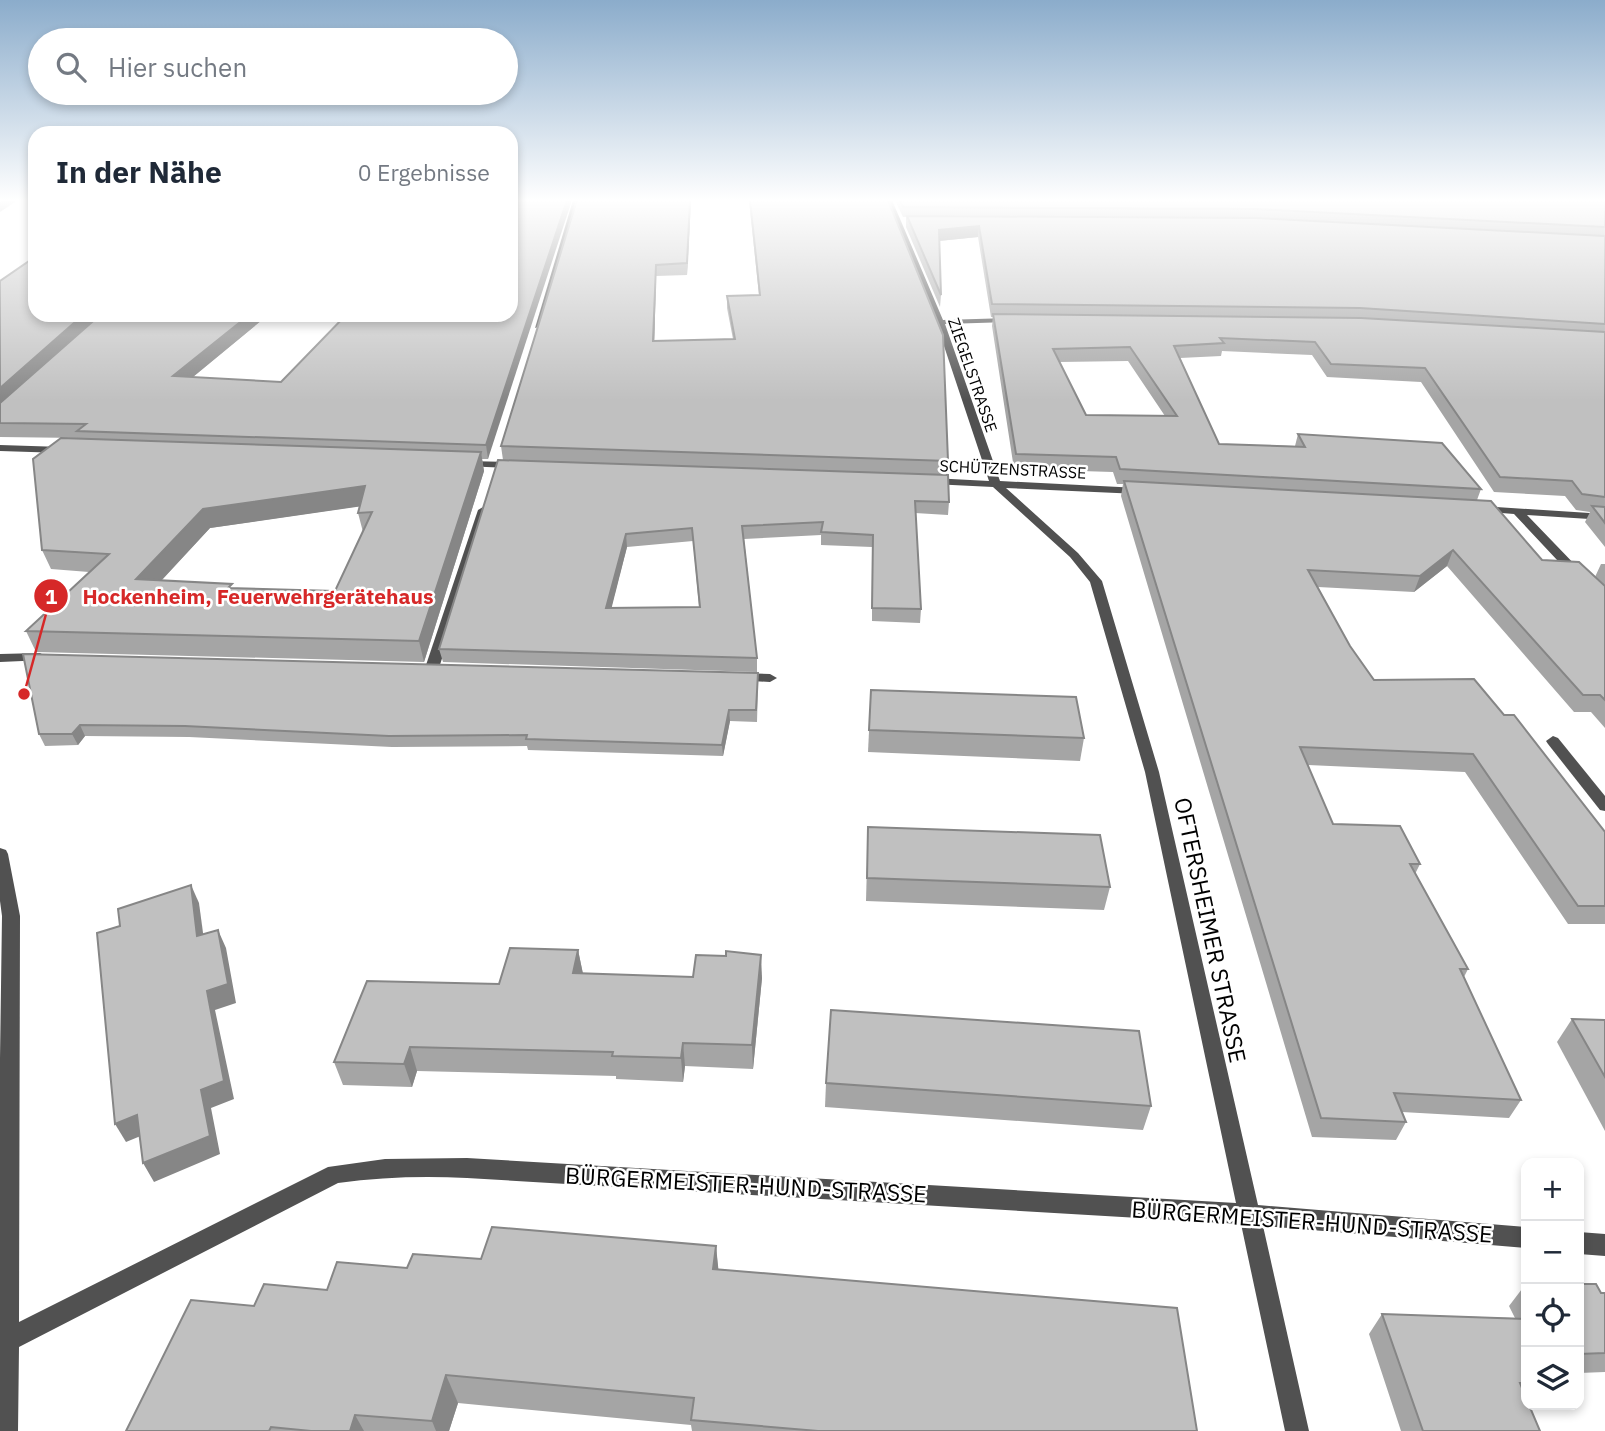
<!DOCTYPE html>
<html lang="de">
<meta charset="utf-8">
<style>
:root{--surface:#fff;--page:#f6f6f7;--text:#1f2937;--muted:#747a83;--line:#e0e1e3}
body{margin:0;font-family:"IBM Plex Sans",sans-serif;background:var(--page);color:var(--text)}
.controls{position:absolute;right:21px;bottom:21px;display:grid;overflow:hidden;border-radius:14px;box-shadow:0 4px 10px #0003}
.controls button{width:63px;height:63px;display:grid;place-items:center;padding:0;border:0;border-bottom:2px solid var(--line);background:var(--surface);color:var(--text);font:35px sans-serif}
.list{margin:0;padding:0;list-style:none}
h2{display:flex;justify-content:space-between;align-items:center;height:91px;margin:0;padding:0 28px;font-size:30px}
h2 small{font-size:23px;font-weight:400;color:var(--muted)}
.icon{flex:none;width:38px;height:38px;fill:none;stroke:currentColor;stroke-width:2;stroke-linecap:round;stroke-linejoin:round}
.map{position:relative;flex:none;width:1605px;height:1431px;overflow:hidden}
.search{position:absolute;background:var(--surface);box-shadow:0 4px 10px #0003;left:28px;top:28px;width:490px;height:77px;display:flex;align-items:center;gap:18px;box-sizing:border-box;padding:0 24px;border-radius:38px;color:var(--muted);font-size:26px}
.panel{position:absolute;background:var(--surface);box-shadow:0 4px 10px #0003;left:28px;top:126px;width:490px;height:196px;border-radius:21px}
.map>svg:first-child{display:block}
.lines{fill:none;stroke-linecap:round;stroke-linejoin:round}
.minor{fill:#515151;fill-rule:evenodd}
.wall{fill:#a5a5a5;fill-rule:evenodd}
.shaded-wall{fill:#868686}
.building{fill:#c0c0c0;stroke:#868686;stroke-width:2;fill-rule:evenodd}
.labels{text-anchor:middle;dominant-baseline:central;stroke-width:5;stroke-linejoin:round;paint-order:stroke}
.far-street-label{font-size:16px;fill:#000;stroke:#fff}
.near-street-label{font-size:23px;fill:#000;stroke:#fff}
.leader{fill:none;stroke:#d62828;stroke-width:2.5}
.callout-dot{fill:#d62828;stroke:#fff;stroke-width:2.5}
.mark-label{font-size:21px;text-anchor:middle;font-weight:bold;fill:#fff}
.callout-label{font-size:21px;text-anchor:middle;font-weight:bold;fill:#d62828;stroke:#fff;stroke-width:5;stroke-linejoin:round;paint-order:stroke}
</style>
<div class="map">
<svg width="1605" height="1431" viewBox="0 0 1605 1431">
<rect width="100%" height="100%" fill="#fff"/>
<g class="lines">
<g class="minor">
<path d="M 573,200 L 579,200 L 542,326 L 535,328 Z"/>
<path d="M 886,200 L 892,200 L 943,320 L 1009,318 L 1013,320 L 1009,322 L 945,324 L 1000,481 L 1139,488 L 1144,491 L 1139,494 L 1006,488 L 1078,553 L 1102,581 L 1159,772 L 1258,1205 L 1526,1227 L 1526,1248 L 1263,1226 L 1309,1431 L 1285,1431 L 1241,1224 L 467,1178 C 424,1176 381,1177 338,1183 L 19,1347 L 18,1431 L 0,1431 L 0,1059 L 2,916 L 0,901 L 0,848 L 6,850 L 8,854 L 20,916 L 19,1322 L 328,1167 L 385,1159 L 467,1158 L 1236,1203 L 1145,772 L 1090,582 L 1070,557 L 993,487 L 932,484 L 927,481 L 932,478 L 989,481 L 936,322 Z"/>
<path d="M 0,445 L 62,447 L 67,450 L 62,453 L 0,451 Z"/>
<path d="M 467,461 L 513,462 L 518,465 L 513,468 L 463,466 L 462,464 Z"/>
<path d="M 1481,506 L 1605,514 L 1605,520 L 1527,515 L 1581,571 L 1581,577 L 1573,577 L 1514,514 L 1477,511 L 1477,507 Z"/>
<path d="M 483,507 L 488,510 L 439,668 L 437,671 L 427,671 L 425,668 L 478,510 Z"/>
<path d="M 40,653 L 47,657 L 45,660 L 0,662 L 0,654 Z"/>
<path d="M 739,673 L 770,674 L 777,678 L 770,682 L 734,680 L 732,677 Z"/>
<path d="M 1553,736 L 1558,738 L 1605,796 L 1605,811 L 1600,810 L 1548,744 L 1546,741 Z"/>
<path d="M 1579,1232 L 1605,1234 L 1605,1256 L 1579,1254 Z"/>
</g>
</g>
<g class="wall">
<path d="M 577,200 L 691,200 L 687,275 L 656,276 L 654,341 L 733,339 L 727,308 L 727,296 L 759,295 L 749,200 L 888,200 L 948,461 L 947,475 L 949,502 L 948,515 L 915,513 L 921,609 L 920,623 L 872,621 L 872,547 L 821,545 L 821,535 L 744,539 L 757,658 L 757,672 L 443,662 L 439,649 L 503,460 L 501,446 ZM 693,541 L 699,607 L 611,608 L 627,547 Z"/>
<path d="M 895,200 L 1605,200 L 1605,547 L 1585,522 L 1590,512 L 1576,510 L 1565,496 L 1494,492 L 1421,382 L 1327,377 L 1312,355 L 1222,351 L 1221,356 L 1180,358 L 1219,444 L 1295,446 L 1298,434 L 1481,489 L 1477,500 L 1542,560 L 1595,577 L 1601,564 L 1605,564 L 1605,728 L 1591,712 L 1574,712 L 1447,566 L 1414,592 L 1318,587 L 1350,646 L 1374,680 L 1504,715 L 1605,832 L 1605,924 L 1568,924 L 1465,772 L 1308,765 L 1333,824 L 1420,864 L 1415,874 L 1468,969 L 1464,977 L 1521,1100 L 1509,1118 L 1402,1112 L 1406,1122 L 1396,1140 L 1312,1137 L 1121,496 L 1123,484 L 1117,484 L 1113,472 L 1014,469 L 992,326 L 993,317 L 991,317 L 978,237 L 939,241 L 941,295 L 940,307 L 906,227 L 906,217 L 903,217 ZM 1128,361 L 1165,416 L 1086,415 L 1059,362 Z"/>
<path d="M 0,281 L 35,315 L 268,315 L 193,377 L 281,382 L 511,315 L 488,459 L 482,459 L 484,471 L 424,662 L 36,652 L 26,631 L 89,572 L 51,569 L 42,550 L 80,439 L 79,438 L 0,437 ZM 360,506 L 358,513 L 363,532 L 335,591 L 234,588 L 162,580 L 210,528 Z"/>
<path d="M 23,654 L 758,684 L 757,722 L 730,721 L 723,756 L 528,750 L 527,746 L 392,747 L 189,737 L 85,736 L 78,745 L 45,746 L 39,734 Z"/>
<path d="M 871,690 L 1084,738 L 1080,761 L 868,752 Z"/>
<path d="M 868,827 L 1110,887 L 1104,910 L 866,901 Z"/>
<path d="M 578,950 L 583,974 L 762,978 L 753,1069 L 685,1066 L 683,1082 L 616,1079 L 616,1076 L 417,1071 L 412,1087 L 343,1085 L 334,1062 L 499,984 Z"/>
<path d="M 1572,1019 L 1605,1020 L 1605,1131 L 1557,1042 Z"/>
<path d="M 826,1083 L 1151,1106 L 1143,1130 L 825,1107 Z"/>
<path d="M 716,1246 L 718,1269 L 1197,1431 L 692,1431 L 691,1425 L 458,1403 L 449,1431 L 126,1431 L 254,1306 L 327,1290 L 407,1268 L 481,1259 Z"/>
<path d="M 1579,1284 L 1601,1293 L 1605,1293 L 1605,1372 L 1579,1373 Z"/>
<path d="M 1525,1285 L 1526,1285 L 1526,1405 L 1540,1431 L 1401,1431 L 1369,1334 L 1382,1314 L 1515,1318 L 1509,1306 Z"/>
</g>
<g class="shaded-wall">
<path d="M 3,200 L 18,200 L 0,212 L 0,202 Z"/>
<path d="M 567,200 L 572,200 L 488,459 L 486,445 Z"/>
<path d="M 690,200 L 691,200 L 687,275 L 687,263 Z"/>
<path d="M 979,226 L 978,237 L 938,241 L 939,230 Z"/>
<path d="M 656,265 L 656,276 L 654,354 L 653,341 Z"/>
<path d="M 83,315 L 101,315 L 0,407 L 0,388 Z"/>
<path d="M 249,315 L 268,315 L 177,390 L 173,376 Z"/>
<path d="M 481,452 L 484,471 L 424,662 L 419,641 Z"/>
<path d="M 365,486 L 370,505 L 210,528 L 144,599 L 136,579 L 203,509 Z"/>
<path d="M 626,534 L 627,547 L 608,622 L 606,608 Z"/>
<path d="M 1453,550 L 1447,566 L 1414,592 L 1420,576 Z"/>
<path d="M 729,710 L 730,721 L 723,756 L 722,745 Z"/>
<path d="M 80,725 L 85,736 L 78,745 L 72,734 Z"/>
<path d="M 191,885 L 199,903 L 206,955 L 197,936 Z"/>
<path d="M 218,930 L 226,948 L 236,1003 L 215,1010 L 234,1099 L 211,1108 L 220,1154 L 154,1182 L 143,1163 L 201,1090 L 207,991 Z"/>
<path d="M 578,950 L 583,974 L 573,973 Z"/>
<path d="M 761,955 L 762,978 L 753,1069 L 752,1045 Z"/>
<path d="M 683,1043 L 685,1066 L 683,1082 L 681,1058 Z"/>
<path d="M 410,1047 L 417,1071 L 412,1087 L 404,1064 Z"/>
<path d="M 137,1115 L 148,1133 L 126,1142 L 115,1124 Z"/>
<path d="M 716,1246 L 719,1275 L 713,1269 Z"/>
<path d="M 446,1375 L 458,1403 L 449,1431 L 436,1431 L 432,1421 Z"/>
<path d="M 355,1415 L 364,1431 L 350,1431 Z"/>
</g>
<g class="building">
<path d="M 511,200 L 567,200 L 486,445 L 77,431 L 86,424 L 0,423 L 0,403 L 100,315 L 249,315 L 173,376 L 281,382 L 346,315 L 511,315 Z"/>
<path d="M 577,200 L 690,200 L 687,263 L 656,265 L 653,341 L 735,339 L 727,296 L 760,295 L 750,200 L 888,200 L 943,335 L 948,461 L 501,446 Z"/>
<path d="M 900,200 L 1605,200 L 1605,227 L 1255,209 L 903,207 Z"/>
<path d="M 907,216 L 1256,218 L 1605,236 L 1605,324 L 1360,308 L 992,304 L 979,226 L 939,230 L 941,295 Z"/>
<path d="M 35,257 L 35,315 L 83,315 L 0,388 L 0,281 Z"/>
<path d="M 993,314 L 1361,318 L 1605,332 L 1605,497 L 1582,494 L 1572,481 L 1500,477 L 1425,368 L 1331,364 L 1315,342 L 1220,338 L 1224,343 L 1174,346 L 1219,444 L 1305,447 L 1298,434 L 1442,443 L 1481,489 L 1120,469 L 1116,457 L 1016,454 ZM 1130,347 L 1177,416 L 1086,415 L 1053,349 Z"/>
<path d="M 61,438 L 481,452 L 419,641 L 26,631 L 109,554 L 42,550 L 33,459 ZM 365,486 L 358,513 L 372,512 L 335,591 L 228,588 L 232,584 L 136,579 L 203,509 Z"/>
<path d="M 498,460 L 948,475 L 949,502 L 915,501 L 921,609 L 872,608 L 873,535 L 821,532 L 823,522 L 742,526 L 757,658 L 439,649 ZM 692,528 L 700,607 L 606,608 L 626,534 Z"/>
<path d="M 1124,481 L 1491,501 L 1542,560 L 1579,562 L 1605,586 L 1605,700 L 1600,695 L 1583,695 L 1453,550 L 1420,576 L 1308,570 L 1350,646 L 1374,680 L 1474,679 L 1504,715 L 1514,715 L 1605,832 L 1605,906 L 1578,906 L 1473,754 L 1300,747 L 1333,824 L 1400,826 L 1420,864 L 1410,864 L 1468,969 L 1460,969 L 1521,1100 L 1394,1093 L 1406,1122 L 1321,1118 Z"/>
<path d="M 1592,506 L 1605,507 L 1605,523 Z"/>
<path d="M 23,654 L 758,673 L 756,710 L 729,710 L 722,745 L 526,739 L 527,735 L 389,736 L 185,726 L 80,725 L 72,734 L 39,734 Z"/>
<path d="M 871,690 L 1076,697 L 1084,738 L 869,730 Z"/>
<path d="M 868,827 L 1100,835 L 1110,887 L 867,878 Z"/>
<path d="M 191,885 L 197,936 L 218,930 L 228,984 L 207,991 L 224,1081 L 201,1090 L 210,1136 L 143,1163 L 137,1115 L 115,1124 L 97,933 L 120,926 L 118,909 Z"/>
<path d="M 510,948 L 578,950 L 573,973 L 693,977 L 696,955 L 726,956 L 726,951 L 761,955 L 752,1045 L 683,1043 L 681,1058 L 612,1056 L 613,1052 L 410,1047 L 404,1064 L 334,1062 L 367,981 L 499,984 Z"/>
<path d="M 831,1010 L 1139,1031 L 1151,1106 L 826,1083 Z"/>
<path d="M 1572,1019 L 1605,1020 L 1605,1077 Z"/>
<path d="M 492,1227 L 716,1246 L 713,1269 L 1177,1308 L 1197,1431 L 818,1431 L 691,1420 L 694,1398 L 446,1375 L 432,1421 L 355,1415 L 350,1431 L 311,1431 L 271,1427 L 269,1431 L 126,1431 L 191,1300 L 254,1306 L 264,1284 L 327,1290 L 337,1262 L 407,1268 L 413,1254 L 481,1259 Z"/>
<path d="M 1579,1284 L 1596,1284 L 1601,1293 L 1605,1293 L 1605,1353 L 1579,1354 Z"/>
<path d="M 1382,1314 L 1526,1319 L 1526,1383 L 1520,1383 L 1526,1398 L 1526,1405 L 1529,1405 L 1540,1431 L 1423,1431 Z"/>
</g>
<linearGradient id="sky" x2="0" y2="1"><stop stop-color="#8baccb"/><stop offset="0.5" stop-color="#fff"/><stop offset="1" stop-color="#fff" stop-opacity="0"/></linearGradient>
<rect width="1605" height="401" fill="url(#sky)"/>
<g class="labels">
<g class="far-street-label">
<text transform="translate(973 375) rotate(71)">ZIEGELSTRASSE</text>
<text transform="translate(1013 469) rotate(3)">SCHÜTZENSTRASSE</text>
</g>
<g class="near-street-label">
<text transform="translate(1211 930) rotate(78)">OFTERSHEIMER STRASSE</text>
<text transform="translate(746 1184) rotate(3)">BÜRGERMEISTER-HUND-STRASSE</text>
<text transform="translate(1312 1221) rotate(4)">BÜRGERMEISTER-HUND-STRASSE</text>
</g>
</g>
<path class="leader" d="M24 694L51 596"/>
<g class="callout-dot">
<circle cx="24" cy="694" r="7"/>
<circle cx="51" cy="596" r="18"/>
</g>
<g class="mark-label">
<text x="51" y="604">1</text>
</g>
<g class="callout-label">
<text x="258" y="604">Hockenheim, Feuerwehrgerätehaus</text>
</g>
</svg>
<div class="controls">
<button>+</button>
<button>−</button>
<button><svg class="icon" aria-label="locate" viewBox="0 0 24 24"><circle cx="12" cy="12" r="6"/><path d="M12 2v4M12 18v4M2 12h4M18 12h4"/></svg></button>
<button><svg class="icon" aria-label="layers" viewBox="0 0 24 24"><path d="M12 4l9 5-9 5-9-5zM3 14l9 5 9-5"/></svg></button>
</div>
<div class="search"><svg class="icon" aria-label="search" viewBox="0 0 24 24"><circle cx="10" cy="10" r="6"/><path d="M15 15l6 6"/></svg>Hier suchen</div>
<section class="panel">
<h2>In der Nähe<small>0 Ergebnisse</small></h2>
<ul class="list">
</ul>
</section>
</div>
